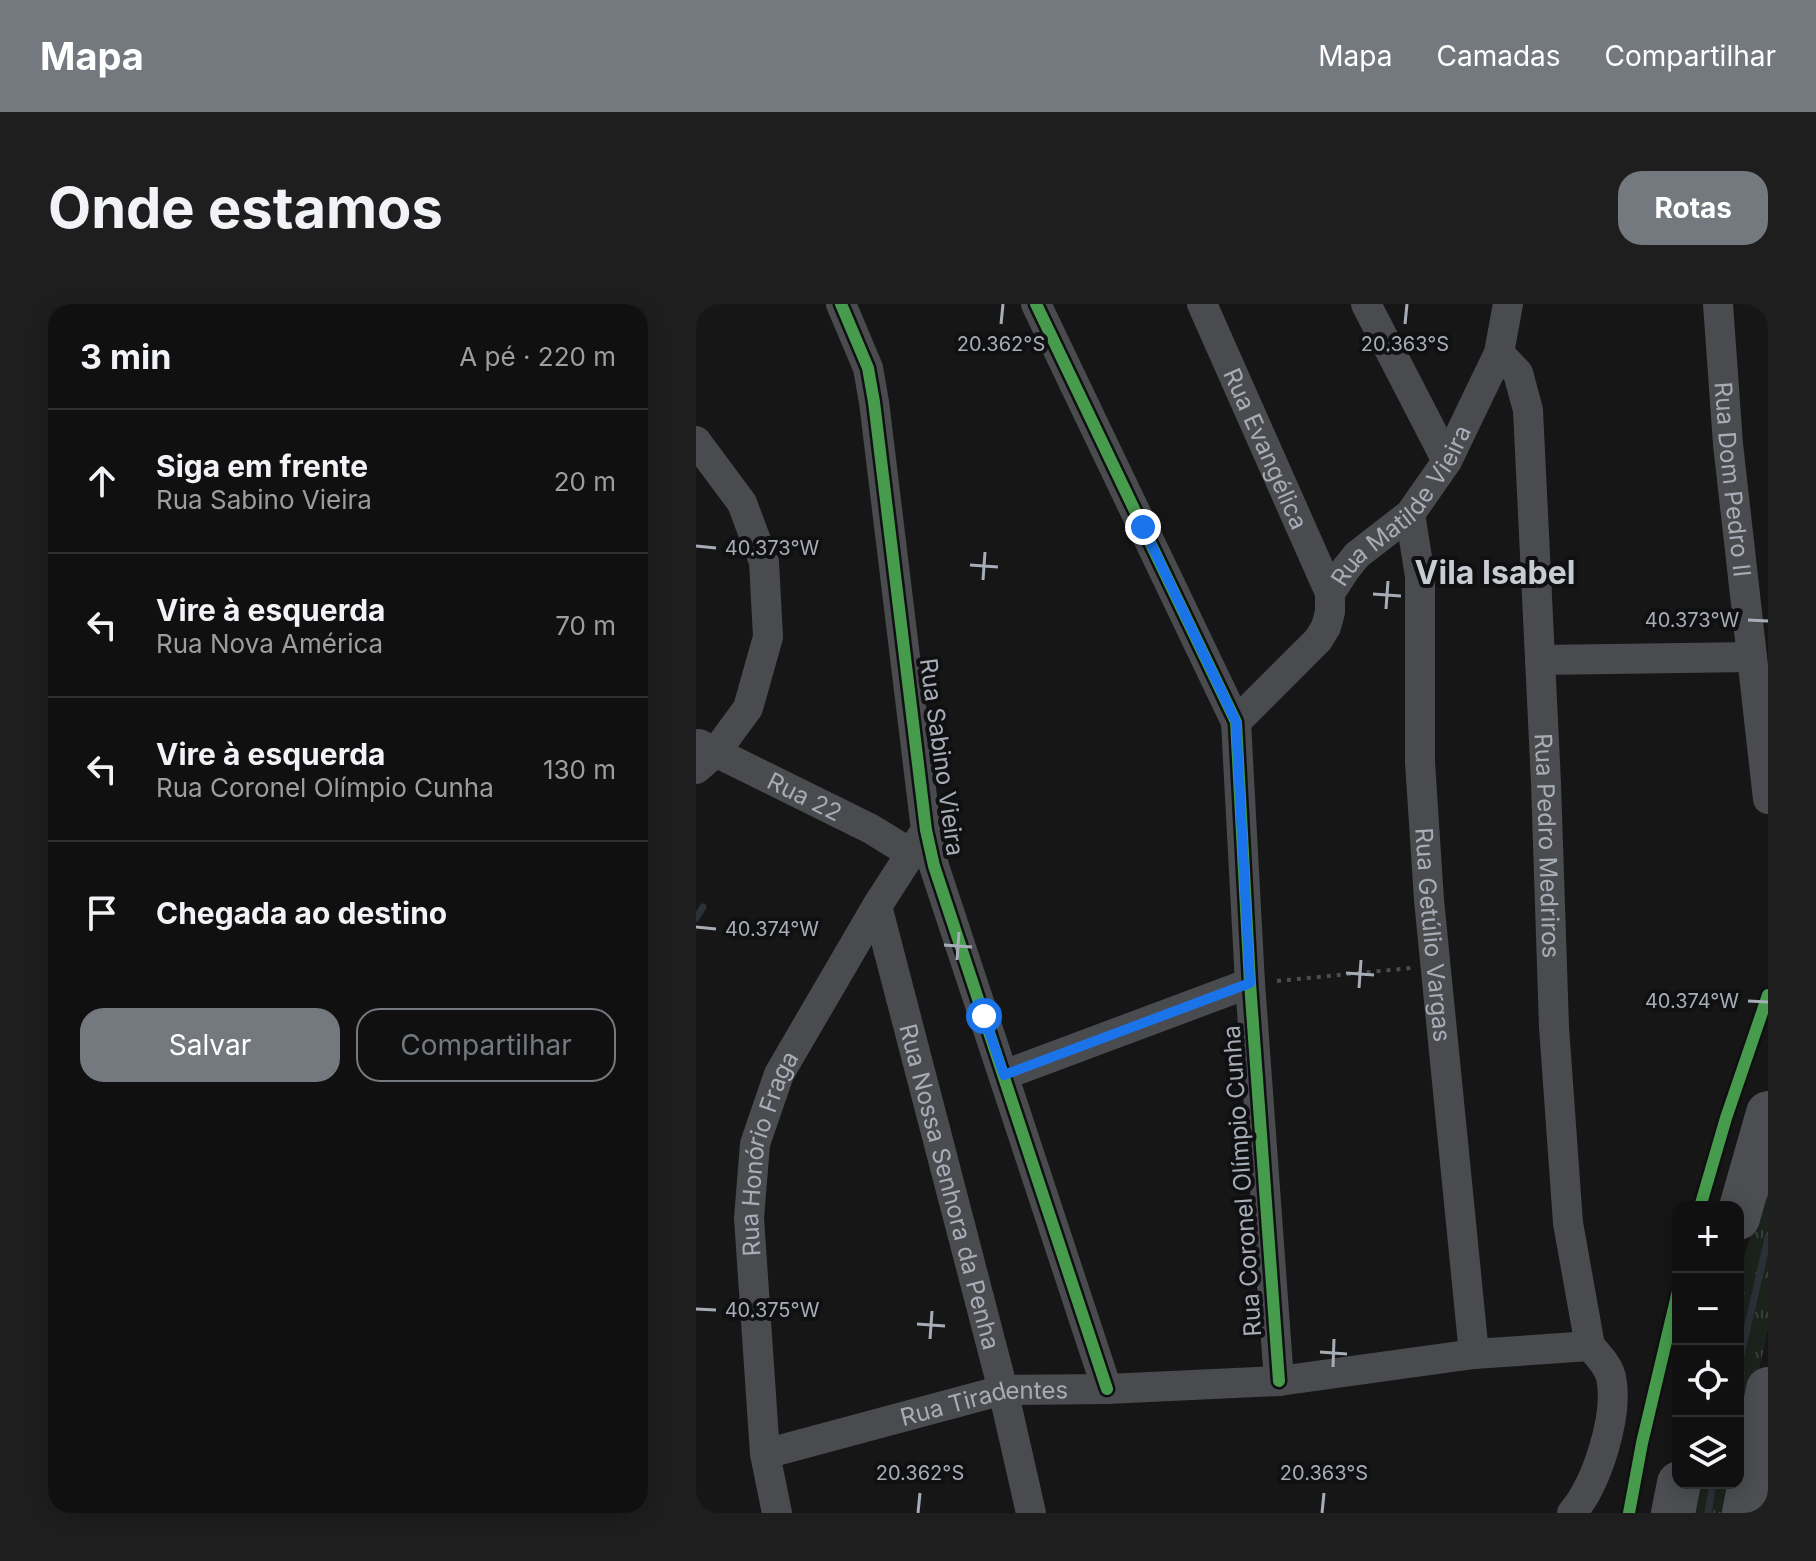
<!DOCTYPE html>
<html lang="pt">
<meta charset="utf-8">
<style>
:root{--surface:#101010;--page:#1e1e1e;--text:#f1f3f6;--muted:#9c9d9f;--line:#303030;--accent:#74787f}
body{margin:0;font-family:Inter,sans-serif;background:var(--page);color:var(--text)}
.controls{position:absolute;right:24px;bottom:24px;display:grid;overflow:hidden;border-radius:16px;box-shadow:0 4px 20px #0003}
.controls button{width:72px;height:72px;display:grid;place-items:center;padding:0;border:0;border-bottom:2px solid var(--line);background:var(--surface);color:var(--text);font:40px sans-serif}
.stop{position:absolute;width:24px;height:24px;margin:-18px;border:6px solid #1a73e8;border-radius:50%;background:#fff}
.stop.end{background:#1a73e8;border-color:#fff;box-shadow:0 2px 8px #0008}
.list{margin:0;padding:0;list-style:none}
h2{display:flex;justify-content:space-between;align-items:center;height:104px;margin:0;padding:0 32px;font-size:34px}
h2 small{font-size:26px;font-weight:400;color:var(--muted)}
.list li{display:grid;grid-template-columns:52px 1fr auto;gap:24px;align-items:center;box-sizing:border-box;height:144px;padding:0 32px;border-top:2px solid var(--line)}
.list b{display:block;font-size:30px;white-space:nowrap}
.list p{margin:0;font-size:26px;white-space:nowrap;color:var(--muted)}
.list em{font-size:26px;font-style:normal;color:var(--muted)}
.actions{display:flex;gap:16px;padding:24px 32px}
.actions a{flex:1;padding:18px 0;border:2px solid var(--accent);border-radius:24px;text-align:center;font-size:28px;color:var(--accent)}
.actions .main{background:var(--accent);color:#fff}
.icon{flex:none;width:44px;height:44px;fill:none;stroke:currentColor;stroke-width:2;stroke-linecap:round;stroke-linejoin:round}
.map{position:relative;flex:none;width:1072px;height:1209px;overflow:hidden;border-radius:24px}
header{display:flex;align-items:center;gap:48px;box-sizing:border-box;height:112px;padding:0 40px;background:var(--accent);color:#fff}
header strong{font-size:38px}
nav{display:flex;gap:44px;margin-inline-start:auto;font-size:28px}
.intro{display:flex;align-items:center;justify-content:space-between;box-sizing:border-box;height:192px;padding:0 48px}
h1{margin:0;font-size:56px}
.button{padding:20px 36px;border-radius:24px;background:var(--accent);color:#fff;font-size:28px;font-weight:700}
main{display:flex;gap:48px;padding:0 48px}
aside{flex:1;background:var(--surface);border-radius:24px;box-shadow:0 4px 20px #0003}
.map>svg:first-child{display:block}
.grass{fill:url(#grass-tufts)}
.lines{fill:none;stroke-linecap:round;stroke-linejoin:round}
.stream{stroke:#2a3238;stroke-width:7}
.path{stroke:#4c4d51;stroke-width:4;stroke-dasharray:4 6;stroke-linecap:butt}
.minor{stroke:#4a4b4f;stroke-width:30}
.primary{stroke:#4c4e51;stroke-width:44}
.cycleway-casing{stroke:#101012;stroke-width:17}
.cycleway{stroke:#469c4c;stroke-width:12}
.route{stroke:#1a73e8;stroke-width:10}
.ticks{fill:none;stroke:#a7adb7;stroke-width:3}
.labels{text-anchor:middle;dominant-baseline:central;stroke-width:8;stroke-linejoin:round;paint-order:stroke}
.street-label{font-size:24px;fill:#a7adb7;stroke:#101012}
.district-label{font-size:32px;font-weight:bold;fill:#c8ccd3;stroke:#101012}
.ticks-label{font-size:20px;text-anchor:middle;fill:#a7adb7;stroke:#101012;stroke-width:8;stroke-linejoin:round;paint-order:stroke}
</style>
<header>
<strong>Mapa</strong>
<nav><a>Mapa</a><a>Camadas</a><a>Compartilhar</a></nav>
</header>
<div class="intro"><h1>Onde estamos</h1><a class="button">Rotas</a></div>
<main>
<aside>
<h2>3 min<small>A pé · 220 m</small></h2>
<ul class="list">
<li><svg class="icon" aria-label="ahead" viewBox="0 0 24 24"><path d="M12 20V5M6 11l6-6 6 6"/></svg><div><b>Siga em frente</b><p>Rua Sabino Vieira</p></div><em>20 m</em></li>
<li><svg class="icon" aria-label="left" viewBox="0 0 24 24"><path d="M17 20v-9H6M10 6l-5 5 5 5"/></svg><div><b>Vire à esquerda</b><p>Rua Nova América</p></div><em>70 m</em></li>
<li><svg class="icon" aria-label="left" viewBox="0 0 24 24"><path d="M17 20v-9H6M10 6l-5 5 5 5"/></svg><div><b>Vire à esquerda</b><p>Rua Coronel Olímpio Cunha</p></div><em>130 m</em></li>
<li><svg class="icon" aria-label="arrive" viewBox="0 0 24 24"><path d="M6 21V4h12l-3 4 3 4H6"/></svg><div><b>Chegada ao destino</b></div></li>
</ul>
<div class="actions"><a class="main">Salvar</a><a>Compartilhar</a></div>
</aside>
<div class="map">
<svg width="1072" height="1209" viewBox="0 0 1072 1209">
<defs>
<pattern id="grass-tufts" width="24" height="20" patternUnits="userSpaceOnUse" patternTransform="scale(2)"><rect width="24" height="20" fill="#1c231d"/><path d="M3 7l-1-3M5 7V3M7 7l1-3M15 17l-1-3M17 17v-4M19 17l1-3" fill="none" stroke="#3a403c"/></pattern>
</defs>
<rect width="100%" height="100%" fill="#161616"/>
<g class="grass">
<path d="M 1072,868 L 1072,1025 L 1042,1161 L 1042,977 Z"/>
<path d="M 997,1179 L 1038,1179 L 1033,1209 L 991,1209 Z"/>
</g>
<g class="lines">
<g class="stream">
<path d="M 0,614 L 7,603"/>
<path d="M 1042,1064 L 1072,934"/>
<path d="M 1012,1209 L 1017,1179"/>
</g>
<path class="path" d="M 581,677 L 715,664"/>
<g class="minor">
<path d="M 145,0 L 172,64 L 178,98 L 230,526 L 238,562 L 411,1085"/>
<path d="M 340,0 L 540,418 L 554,679 L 583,1077"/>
<path id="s1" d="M 506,0 L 634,289"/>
<path d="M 670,0 L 751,157"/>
<path id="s2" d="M 1022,0 L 1032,140 L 1072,495"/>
<path id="s3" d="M 803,49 L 822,69 L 832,106 L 850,479 L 858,723 L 872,919 L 894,1042"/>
<path d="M 0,137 L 46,199 L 68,258 L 72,333 L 52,404 L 19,449 L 0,465"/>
<path id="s4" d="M 714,210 L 724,272 L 724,458 L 733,596 L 778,1050"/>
<path d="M 844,356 L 1056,353"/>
<path id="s5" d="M 540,418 L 622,336 L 630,323 L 634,308 L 634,289 L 649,266 L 661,251 L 714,210 L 751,157 L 803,49 L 812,0"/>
<path id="s6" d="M 3,440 L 175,525 L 214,549"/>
<path id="s7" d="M 181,602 L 307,1086 L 335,1209"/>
<path d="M 308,771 L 554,679"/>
<path id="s8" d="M 69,1150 L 307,1086 L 411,1085 L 583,1077 L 778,1050 L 894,1042"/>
<path id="s9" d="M 81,1209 L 69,1150 L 53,914 L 59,840 L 83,770 L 181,602 L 230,526"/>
<path d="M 876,1209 C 901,1180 923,1111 915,1073 C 912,1061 901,1050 894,1042"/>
</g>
<g class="primary">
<path d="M 1042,914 L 1072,809"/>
<path d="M 977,1209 L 983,1179"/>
<path d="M 1048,1209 L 1072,1085"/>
</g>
<g class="cycleway-casing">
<g id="cycleway">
<path d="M 145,0 L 172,64 L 178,98 L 230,526 L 238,562 L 411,1085"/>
<path d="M 340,0 L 540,418 L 554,679 L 583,1077"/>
<path d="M 1004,903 L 1030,814 L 1072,691"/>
<path d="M 933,1209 L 946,1139 L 982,987"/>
</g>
</g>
<use href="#cycleway" class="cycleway"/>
</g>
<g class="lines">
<path class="route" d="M 288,712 L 308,771 L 554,679 L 540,418 L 447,223"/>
</g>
<path class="ticks" d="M 305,20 L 307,0M 709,20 L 711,0M 0,242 L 20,244M 274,261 L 302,263M 287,276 L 289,248M 677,290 L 705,292M 690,305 L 692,277M 1052,316 L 1072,317M 0,623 L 20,625M 248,641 L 276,643M 261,656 L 263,628M 650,669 L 678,671M 663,684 L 665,656M 1052,697 L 1072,698M 0,1005 L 20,1006M 221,1020 L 249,1022M 234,1035 L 236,1007M 624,1048 L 651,1050M 637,1063 L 638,1035M 222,1209 L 224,1189M 626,1209 L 628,1189"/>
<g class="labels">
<g class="street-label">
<text stroke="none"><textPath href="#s1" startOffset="158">Rua Evangélica</textPath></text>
<text stroke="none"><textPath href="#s2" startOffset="176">Rua Dom Pedro II</textPath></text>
<text stroke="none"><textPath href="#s5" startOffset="280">Rua Matilde Vieira</textPath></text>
<text transform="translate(246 453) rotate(82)">Rua Sabino Vieira</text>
<text stroke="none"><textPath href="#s6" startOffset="118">Rua 22</textPath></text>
<text stroke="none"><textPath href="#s3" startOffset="502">Rua Pedro Medriros</textPath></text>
<text stroke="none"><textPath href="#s4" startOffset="422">Rua Getúlio Vargas</textPath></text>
<text stroke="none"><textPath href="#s9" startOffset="364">Rua Honório Fraga</textPath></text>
<text transform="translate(546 877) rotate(-94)">Rua Coronel Olímpio Cunha</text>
<text stroke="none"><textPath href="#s7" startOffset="290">Rua Nossa Senhora da Penha</textPath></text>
<text stroke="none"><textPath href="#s8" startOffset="226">Rua Tiradentes</textPath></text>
</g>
<g class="district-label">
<text x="799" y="268">Vila Isabel</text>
</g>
</g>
<g class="ticks-label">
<text x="305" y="47">20.362°S</text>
<text x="709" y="47">20.363°S</text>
<text x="76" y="251">40.373°W</text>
<text x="996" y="323">40.373°W</text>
<text x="76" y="632">40.374°W</text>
<text x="996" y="704">40.374°W</text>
<text x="76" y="1013">40.375°W</text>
<text x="224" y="1176">20.362°S</text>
<text x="628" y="1176">20.363°S</text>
</g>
</svg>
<div class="controls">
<button>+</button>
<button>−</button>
<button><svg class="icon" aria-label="locate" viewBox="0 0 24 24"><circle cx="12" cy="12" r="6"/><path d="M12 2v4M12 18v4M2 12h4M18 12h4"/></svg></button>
<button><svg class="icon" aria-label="layers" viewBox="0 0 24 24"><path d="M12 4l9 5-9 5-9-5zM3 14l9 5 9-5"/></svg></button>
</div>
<div class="stop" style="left:288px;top:712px"></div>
<div class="stop end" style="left:447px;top:223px"></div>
</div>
</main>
